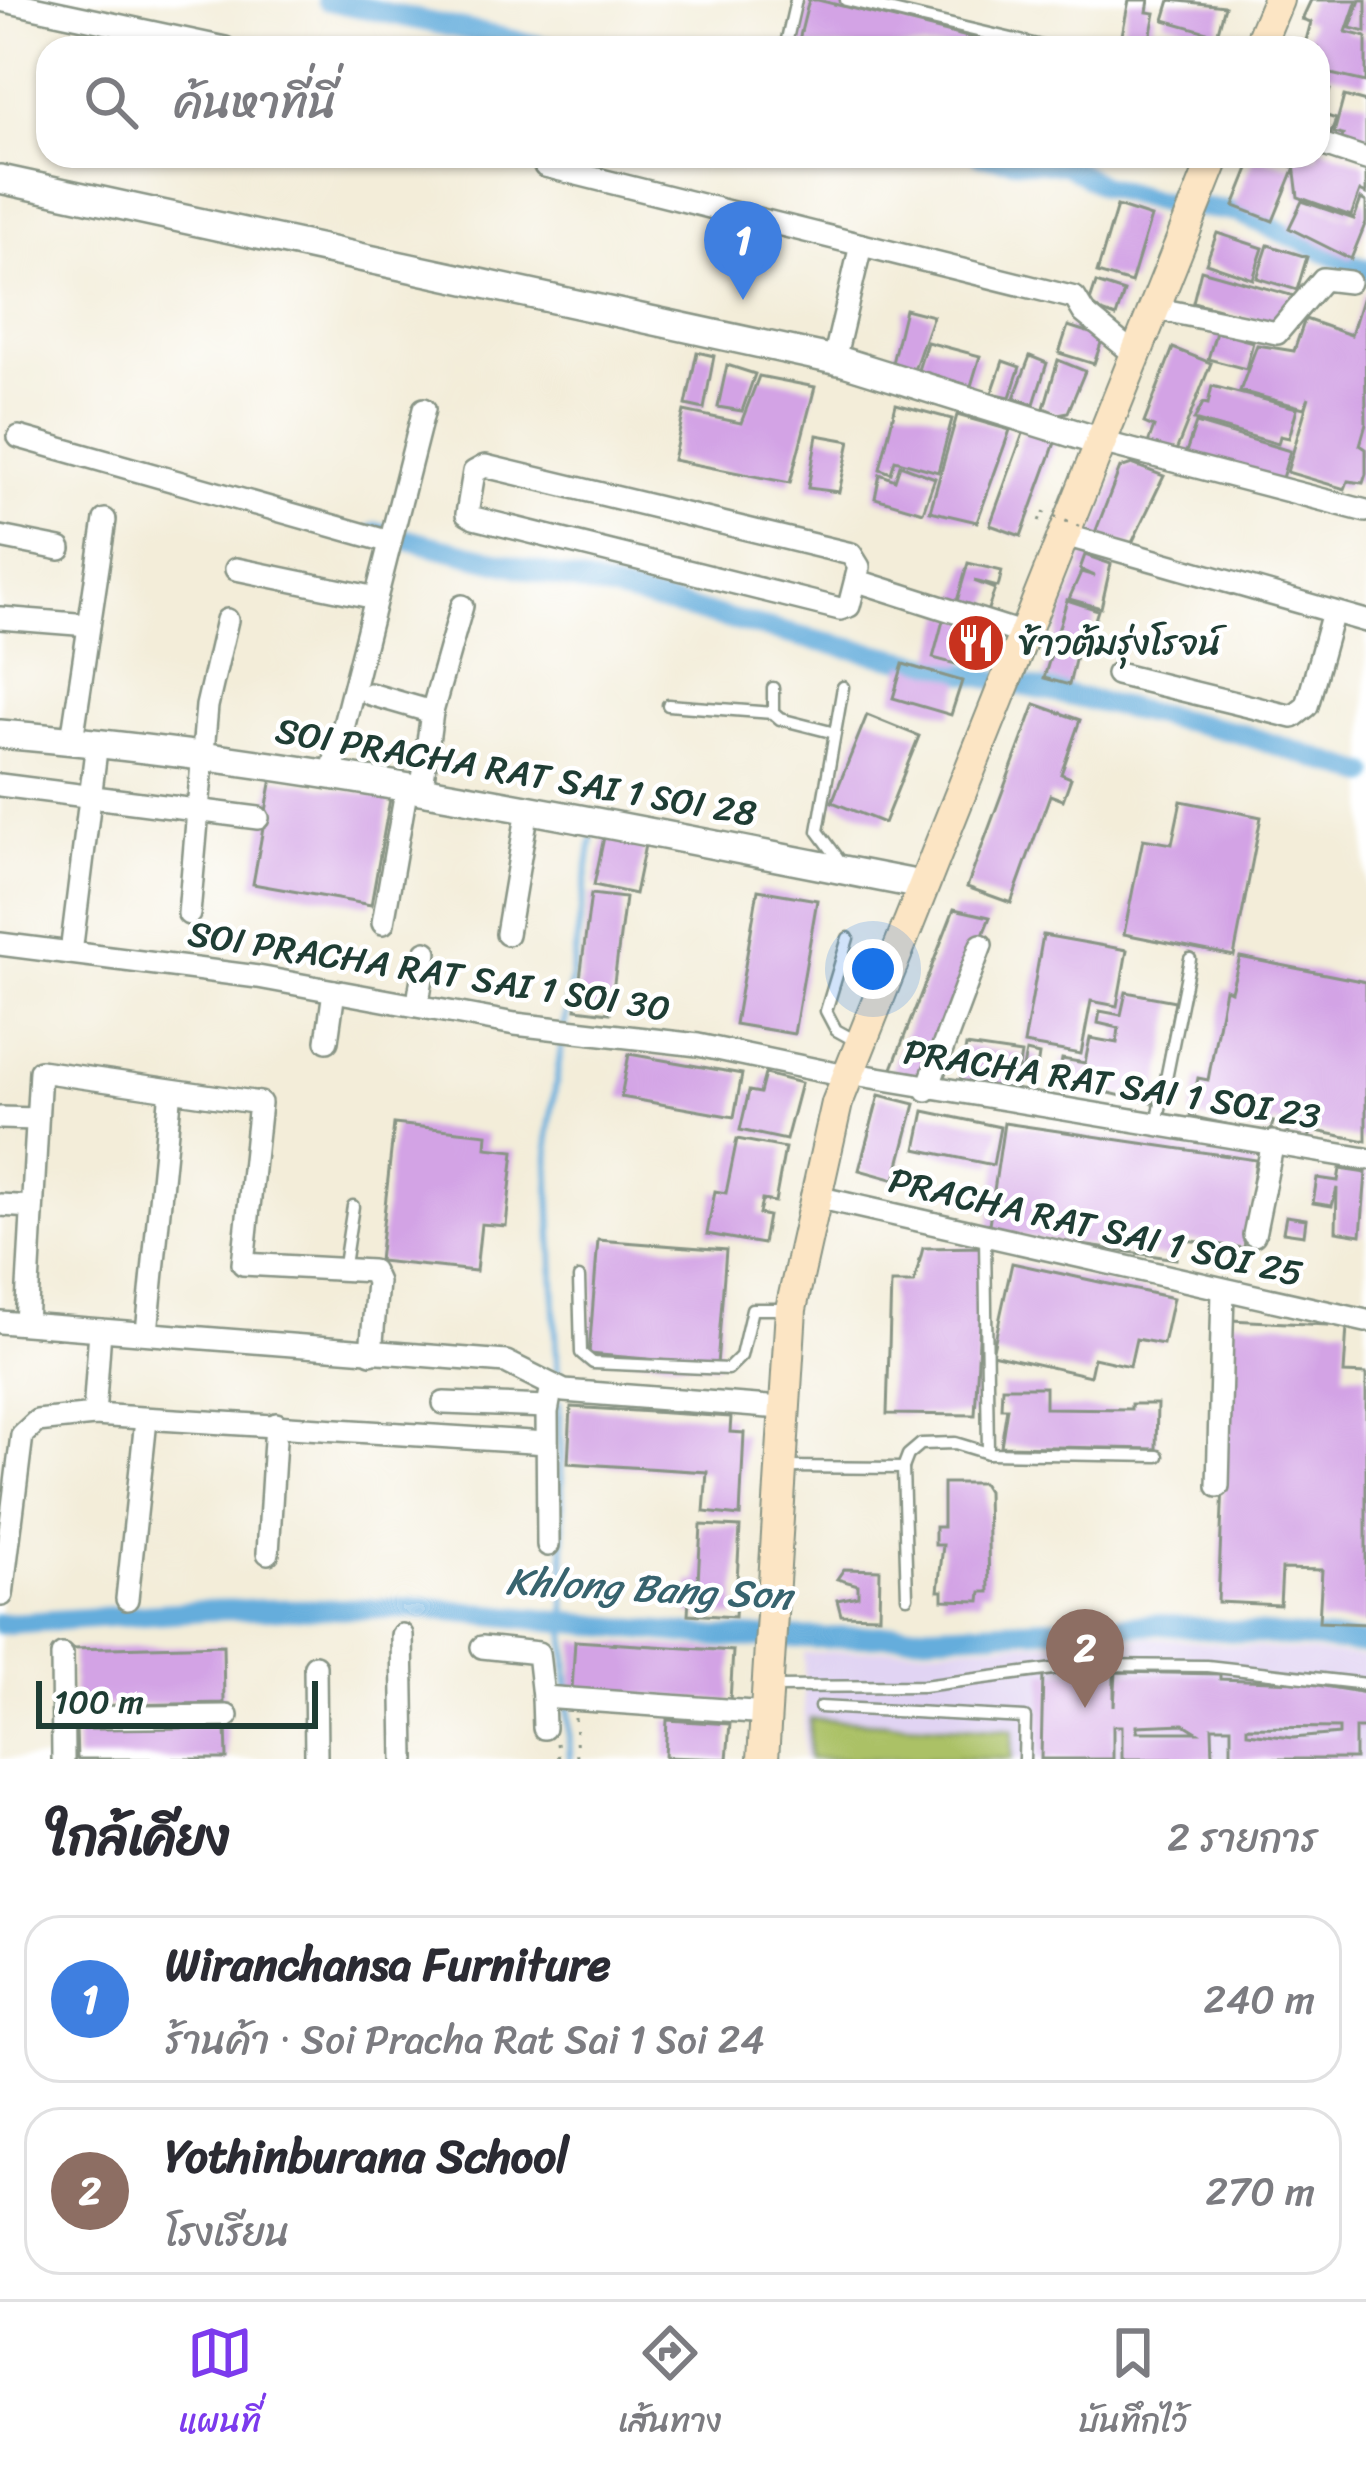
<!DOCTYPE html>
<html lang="th">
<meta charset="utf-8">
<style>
:root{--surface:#fff;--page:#f7f7f7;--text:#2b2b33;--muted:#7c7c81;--line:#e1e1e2;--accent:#7c3aed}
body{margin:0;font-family:Sriracha,"Playpen Sans Thai",sans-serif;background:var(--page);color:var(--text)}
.scale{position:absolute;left:36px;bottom:30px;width:282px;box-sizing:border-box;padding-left:12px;border:6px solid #1f3d34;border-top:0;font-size:33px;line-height:42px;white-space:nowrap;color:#1f3d34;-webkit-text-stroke:9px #fff;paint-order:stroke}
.you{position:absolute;left:873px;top:969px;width:42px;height:42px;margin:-30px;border:9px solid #fff;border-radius:50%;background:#1a73e8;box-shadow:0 0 0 18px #1a73e833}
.badge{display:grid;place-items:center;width:78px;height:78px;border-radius:50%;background:var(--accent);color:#fff;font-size:39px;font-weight:700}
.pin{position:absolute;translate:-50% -99px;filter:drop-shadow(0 3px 6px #0008)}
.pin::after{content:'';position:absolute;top:63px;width:42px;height:36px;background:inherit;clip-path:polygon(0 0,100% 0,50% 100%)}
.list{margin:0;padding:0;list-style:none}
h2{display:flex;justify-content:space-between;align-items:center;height:156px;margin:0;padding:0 48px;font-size:51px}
h2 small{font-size:39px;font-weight:400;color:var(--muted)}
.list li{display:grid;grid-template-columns:78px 1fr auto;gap:36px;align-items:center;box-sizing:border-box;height:168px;margin:0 24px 24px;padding:0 24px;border:3px solid var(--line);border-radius:36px}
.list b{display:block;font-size:45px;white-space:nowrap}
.list p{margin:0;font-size:39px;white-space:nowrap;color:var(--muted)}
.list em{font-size:39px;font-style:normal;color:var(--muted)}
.icon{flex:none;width:66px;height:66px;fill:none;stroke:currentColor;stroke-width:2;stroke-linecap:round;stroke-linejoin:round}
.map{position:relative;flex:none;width:1366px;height:1759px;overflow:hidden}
.search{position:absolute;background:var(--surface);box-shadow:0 3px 9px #0004;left:36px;right:36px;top:36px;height:132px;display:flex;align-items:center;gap:30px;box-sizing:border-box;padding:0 42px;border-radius:36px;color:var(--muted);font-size:45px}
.sheet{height:540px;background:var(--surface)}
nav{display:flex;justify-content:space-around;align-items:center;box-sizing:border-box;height:168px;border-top:3px solid var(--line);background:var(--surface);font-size:33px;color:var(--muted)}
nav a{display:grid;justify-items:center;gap:6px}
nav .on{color:var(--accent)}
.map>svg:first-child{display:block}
.built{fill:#e1d4f3}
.green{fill:#abc166;stroke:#657f4d;stroke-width:3}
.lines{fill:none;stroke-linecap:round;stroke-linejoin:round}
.stream{stroke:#65addc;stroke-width:6}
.canal{stroke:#65addc;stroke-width:21}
.building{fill:#d3a3e5;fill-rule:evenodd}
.service-casing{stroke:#899586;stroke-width:15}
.minor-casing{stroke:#899586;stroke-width:26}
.tertiary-casing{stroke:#899586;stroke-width:32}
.secondary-casing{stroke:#899586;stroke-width:34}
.path{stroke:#899586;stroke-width:3;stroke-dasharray:3 9;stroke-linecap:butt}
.service{stroke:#fff;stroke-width:10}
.minor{stroke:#fff;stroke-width:21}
.tertiary{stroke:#fff;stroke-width:27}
.secondary{stroke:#fce5c4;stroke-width:30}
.path-bridge{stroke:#899586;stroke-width:3;stroke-dasharray:3 9;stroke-linecap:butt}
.labels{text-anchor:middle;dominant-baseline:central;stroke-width:9;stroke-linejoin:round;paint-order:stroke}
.poi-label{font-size:36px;fill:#1f3d34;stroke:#fff;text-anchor:start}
.street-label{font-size:36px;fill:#1f3d34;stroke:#fff}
.water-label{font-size:39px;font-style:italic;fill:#38646f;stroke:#fff}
</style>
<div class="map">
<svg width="1366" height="1759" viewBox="0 0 1366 1759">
<rect width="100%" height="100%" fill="#fff"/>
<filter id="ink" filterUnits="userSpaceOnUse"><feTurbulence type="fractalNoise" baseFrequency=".00833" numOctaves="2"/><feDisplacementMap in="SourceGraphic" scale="24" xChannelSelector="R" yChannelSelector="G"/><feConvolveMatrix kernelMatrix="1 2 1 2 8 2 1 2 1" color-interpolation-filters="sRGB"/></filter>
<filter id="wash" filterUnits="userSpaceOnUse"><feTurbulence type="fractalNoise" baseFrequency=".004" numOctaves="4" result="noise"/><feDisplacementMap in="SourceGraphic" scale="48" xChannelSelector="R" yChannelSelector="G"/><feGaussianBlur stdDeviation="2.7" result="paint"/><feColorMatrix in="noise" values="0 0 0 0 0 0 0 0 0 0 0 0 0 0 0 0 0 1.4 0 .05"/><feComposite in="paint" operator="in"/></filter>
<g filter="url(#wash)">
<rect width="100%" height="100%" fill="#f3edd9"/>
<path class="built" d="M 1148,1637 L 1366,1657 L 1366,1759 L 804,1759 L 804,1653 Z"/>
<path class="green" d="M 810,1719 L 1013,1730 L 1012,1759 L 809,1759 Z"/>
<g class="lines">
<g class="stream">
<path d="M 558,1384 L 548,1136 L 592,839"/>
<path d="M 559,1403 L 570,1759"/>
</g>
<g class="canal">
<path d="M 327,0 L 549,48"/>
<path d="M 981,156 L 1066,165 L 1102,186 L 1156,201 L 1237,212 L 1366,270"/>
<path d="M 377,532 L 822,642 L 1235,732 L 1366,774"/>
<path d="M 0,1624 L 212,1610 L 425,1608 L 715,1637 L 826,1638 L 1156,1624 L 1366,1644"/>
</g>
</g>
<g id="blocks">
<g class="building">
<path d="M 809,0 L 818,0 L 1012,48 L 797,48 Z"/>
<path d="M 1129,0 L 1149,0 L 1147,12 L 1155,13 L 1150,38 L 1143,36 L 1141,48 L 1120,45 Z"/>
<path d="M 1170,0 L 1225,6 L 1217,35 L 1164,20 Z"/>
<path d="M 1311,0 L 1357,0 L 1346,32 L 1366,37 L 1366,82 L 1318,71 L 1318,48 L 1304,48 L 1311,22 L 1302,19 Z"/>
<path d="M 1360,0 L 1366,0 L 1366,32 L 1350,28 Z"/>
<path d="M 1318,86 L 1330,90 L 1321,114 L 1336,119 L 1328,141 L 1318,137 Z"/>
<path d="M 1344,96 L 1366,102 L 1366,153 L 1340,146 L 1343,135 L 1334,133 Z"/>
<path d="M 1318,146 L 1366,164 L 1366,194 L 1360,191 L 1351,216 L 1298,197 L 1293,156 L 1318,156 Z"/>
<path d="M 1254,156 L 1295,167 L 1273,221 L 1234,206 Z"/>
<path d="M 1361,199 L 1366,202 L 1366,222 L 1351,259 L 1289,228 L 1302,201 L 1354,219 Z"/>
<path d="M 1117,206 L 1151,217 L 1131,283 L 1097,273 Z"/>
<path d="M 1217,233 L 1263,248 L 1253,279 L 1206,263 Z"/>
<path d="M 1268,245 L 1307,257 L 1297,290 L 1257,278 Z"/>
<path d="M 1201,270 L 1294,296 L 1287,319 L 1279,325 L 1193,302 Z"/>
<path d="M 1096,283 L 1124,292 L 1116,317 L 1088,307 Z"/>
<path d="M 1365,290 L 1366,424 L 1360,445 L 1366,449 L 1366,474 L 1363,483 L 1348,481 L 1345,489 L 1287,472 L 1309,397 L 1304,408 L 1240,391 L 1257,345 L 1294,351 L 1305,319 L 1351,335 Z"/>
<path d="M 905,309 L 933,316 L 914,370 L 892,363 Z"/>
<path d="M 1068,326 L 1103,337 L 1094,364 L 1059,353 Z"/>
<path d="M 1216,332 L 1253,342 L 1246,369 L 1208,359 Z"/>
<path d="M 927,342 L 980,356 L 971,386 L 918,370 Z"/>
<path d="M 1173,348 L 1211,363 L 1174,456 L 1147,446 L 1154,427 L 1144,423 Z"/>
<path d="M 697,352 L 714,356 L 704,409 L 686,405 Z"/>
<path d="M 1030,356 L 1047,363 L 1034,404 L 1014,398 Z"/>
<path d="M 1058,360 L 1085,371 L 1068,412 L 1058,414 L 1044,408 Z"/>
<path d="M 1003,361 L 1020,367 L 1010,397 L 992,393 Z"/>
<path d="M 727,365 L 755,374 L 742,411 L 718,407 Z"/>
<path d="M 759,376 L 815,387 L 790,483 L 673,460 L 684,411 L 741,423 Z"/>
<path d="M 1212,386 L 1297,408 L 1289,438 L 1280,436 L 1278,444 L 1194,420 L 1203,403 L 1208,404 Z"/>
<path d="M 896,404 L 952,419 L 938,472 L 895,460 L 891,473 L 880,469 Z"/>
<path d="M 957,415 L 1010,430 L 977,522 L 930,511 Z"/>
<path d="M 1196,423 L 1290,451 L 1280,485 L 1184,458 Z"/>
<path d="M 1025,428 L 1056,440 L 1021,536 L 990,525 Z"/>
<path d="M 817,435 L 850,441 L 839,492 L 808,488 Z"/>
<path d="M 1132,464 L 1164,476 L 1131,545 L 1093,538 L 1120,468 Z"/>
<path d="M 900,465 L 935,478 L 923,512 L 875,498 L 880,474 L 895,480 Z"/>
<path d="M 1085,555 L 1111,564 L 1101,608 L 1069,599 L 1081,572 L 1095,576 L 1080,569 Z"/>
<path d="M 968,563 L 1002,571 L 998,587 L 974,581 L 995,589 L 987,612 L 957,601 Z"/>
<path d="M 1067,600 L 1098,610 L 1089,639 L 1081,636 L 1069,685 L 1044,678 Z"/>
<path d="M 945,613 L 983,623 L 977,647 L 969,645 L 963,666 L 933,658 Z"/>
<path d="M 903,664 L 962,681 L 951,715 L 893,698 Z"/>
<path d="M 1035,704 L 1080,720 L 1061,774 L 1071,778 L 1063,800 L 1050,795 L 1011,903 L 967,887 Z"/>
<path d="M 867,715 L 919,736 L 884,823 L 832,802 Z"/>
<path d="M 272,778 L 390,799 L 371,905 L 253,884 Z"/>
<path d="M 1181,801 L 1261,817 L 1234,956 L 1124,934 L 1143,839 L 1172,844 Z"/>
<path d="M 604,837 L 645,845 L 635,894 L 594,885 Z"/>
<path d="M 758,890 L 817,900 L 794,1034 L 735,1024 Z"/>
<path d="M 591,894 L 625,898 L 610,1013 L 576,1009 Z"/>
<path d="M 954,909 L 990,917 L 925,1078 L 891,1071 Z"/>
<path d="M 1043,935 L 1127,950 L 1117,1006 L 1091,1001 L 1081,1054 L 1024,1044 Z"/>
<path d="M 1240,957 L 1366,982 L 1366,1141 L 1311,1130 L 1309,1140 L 1288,1136 L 1290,1127 L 1273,1122 L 1270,1134 L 1190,1116 L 1198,1078 L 1208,1080 L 1225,989 L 1231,991 Z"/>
<path d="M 1126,992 L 1175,1001 L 1156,1104 L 1058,1081 L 1062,1059 L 1085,1063 L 1090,1038 L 1117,1043 L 1119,1028 L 1098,1023 L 1100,1011 L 1121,1015 Z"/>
<path d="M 966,1046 L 1021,1054 L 1015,1091 L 960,1082 Z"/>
<path d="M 1026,1052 L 1039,1055 L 1036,1075 L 1022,1073 Z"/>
<path d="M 629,1054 L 742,1074 L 734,1117 L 621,1097 Z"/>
<path d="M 765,1074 L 801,1083 L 786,1140 L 740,1130 L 749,1091 L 760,1093 Z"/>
<path d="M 879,1095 L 915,1104 L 895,1180 L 859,1170 Z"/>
<path d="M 924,1111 L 1000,1127 L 993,1165 L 916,1149 Z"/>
<path d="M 1004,1123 L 1256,1160 L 1244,1248 L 1178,1239 L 1176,1259 L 988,1231 Z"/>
<path d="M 394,1124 L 487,1134 L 486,1148 L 514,1151 L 506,1226 L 481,1224 L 476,1271 L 379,1261 Z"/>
<path d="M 737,1139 L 785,1148 L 775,1202 L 762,1200 L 759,1214 L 768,1216 L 763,1244 L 707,1234 L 715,1191 L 726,1193 Z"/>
<path d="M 1340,1169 L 1366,1173 L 1361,1235 L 1336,1231 L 1337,1188 L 1332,1206 L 1313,1203 L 1317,1178 L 1338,1181 Z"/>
<path d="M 1286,1216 L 1306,1219 L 1304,1235 L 1283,1232 Z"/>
<path d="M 598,1240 L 726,1250 L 717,1365 L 589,1354 Z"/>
<path d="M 984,1247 L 975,1415 L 887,1414 L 891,1283 L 914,1283 L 923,1248 Z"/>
<path d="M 1012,1263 L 1173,1298 L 1163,1344 L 1136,1339 L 1130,1366 L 1094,1358 L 1090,1376 L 992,1354 Z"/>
<path d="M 1230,1320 L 1347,1326 L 1344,1373 L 1366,1374 L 1366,1624 L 1319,1622 L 1322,1570 L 1282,1569 L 1280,1605 L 1218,1602 Z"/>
<path d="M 1002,1387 L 1045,1387 L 1045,1408 L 1131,1409 L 1131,1404 L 1157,1404 L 1156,1449 L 1001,1446 L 1007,1408 L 1001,1408 Z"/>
<path d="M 571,1407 L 731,1417 L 730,1432 L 744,1433 L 740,1516 L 704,1512 L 707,1472 L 568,1463 Z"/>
<path d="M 943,1483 L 982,1483 L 987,1491 L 989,1592 L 981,1592 L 980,1601 L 943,1600 L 943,1591 L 938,1591 L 943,1545 L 935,1545 L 935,1527 L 943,1527 Z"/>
<path d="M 701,1525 L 740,1527 L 735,1617 L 688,1614 L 690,1581 L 698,1582 Z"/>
<path d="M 844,1569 L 880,1570 L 879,1616 L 841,1615 L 837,1600 L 858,1596 L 858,1585 L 837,1579 Z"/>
<path d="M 575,1641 L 733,1651 L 730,1701 L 572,1690 Z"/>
<path d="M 223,1645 L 224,1703 L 74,1706 L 73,1649 Z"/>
<path d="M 1114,1671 L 1114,1707 L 1116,1672 L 1220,1674 L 1220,1679 L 1299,1682 L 1366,1693 L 1366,1728 L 1355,1728 L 1355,1759 L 1231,1759 L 1231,1727 L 1212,1727 L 1213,1759 L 1122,1759 L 1122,1726 L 1113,1726 L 1113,1759 L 1041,1759 L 1043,1672 ZM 1184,1724 L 1197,1732 L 1137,1732 L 1137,1726 ZM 1247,1727 L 1339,1728 L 1339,1734 L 1293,1738 L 1247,1733 Z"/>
<path d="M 667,1720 L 730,1724 L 727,1759 L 665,1757 Z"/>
<path d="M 226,1725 L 227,1759 L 77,1759 L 76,1728 Z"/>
</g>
</g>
</g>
<g filter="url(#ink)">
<use href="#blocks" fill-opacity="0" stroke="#899586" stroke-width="3"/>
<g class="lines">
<g class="service-casing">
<g id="service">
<path d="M 846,0 L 1050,48"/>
<path d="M 785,48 L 796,0"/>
<path d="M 773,688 L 773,713 L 780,719 L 835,733"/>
<path d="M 668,705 L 773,713"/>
<path d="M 843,865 L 818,831 L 843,687"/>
<path d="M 848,938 L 826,1011 L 836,1030 L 856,1041"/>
<path d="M 1157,1124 L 1190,959"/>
<path d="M 985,1237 L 988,1453"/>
<path d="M 344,1265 L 353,1206"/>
<path d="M 579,1278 L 581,1353 L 593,1363 L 728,1369 L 741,1356 L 752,1309 L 787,1309"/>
<path d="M 784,1467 L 903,1468 L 907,1597"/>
<path d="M 903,1468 L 908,1455 L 921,1444 L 955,1443 L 988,1453 L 1158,1456"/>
<path d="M 772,1687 L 923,1686 L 1084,1665 L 1207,1666 L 1366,1684"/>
<path d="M 820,1707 L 1025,1718 L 1024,1759"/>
</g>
</g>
<g class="minor-casing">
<g id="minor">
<path d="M 0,0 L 225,48"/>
<path d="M 1318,143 L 1366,159"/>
<path d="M 545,166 L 1075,298 L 1084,313 L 1134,354"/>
<path d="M 1153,308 L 1277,333 L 1323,279 L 1349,282"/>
<path d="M 834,360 L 861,245"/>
<path d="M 19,437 L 390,542"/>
<path d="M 1101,442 L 1366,511"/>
<path d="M 485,466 L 851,554 L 859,567 L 849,606 L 840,609 L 474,518 L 467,514 L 474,472 Z"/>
<path d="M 1061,534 L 1366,621"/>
<path d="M 0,537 L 60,549"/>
<path d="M 236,569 L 376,598"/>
<path d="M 858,581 L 1021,633"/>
<path d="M 0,618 L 89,625"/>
<path d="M 1117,674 L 1293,717 L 1307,706 L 1333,612"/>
<path d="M 370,694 L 432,712 L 422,787"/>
<path d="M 432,712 L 462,606"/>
<path d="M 72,740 L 105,520"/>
<path d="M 332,772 L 424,409"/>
<path d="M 0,785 L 258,818"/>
<path d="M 189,914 L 207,706 L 227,620"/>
<path d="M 383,923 L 407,786"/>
<path d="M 507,934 L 528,809"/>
<path d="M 0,944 L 258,977 L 515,1024 L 698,1045 L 846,1076"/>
<path d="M 71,953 L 97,742"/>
<path d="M 418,1003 L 426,952"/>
<path d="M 327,1041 L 334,991"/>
<path d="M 848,1073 L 1366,1159"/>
<path d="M 927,1090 L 981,945"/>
<path d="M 0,1118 L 37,1119"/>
<path d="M 812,1196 L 1366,1321"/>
<path d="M 0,1205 L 32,1207"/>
<path d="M 1254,1235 L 1273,1142"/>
<path d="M 0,1322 L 506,1362 L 564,1391 L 782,1408"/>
<path d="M 26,1323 L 40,1071 L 260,1103 L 243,1264 L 372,1271 L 377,1282 L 371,1353"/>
<path d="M 147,1332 L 170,1100"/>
<path d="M 444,1403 L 547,1407"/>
<path d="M 94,1415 L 100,1330"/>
<path d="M 1218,1486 L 1223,1290"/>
<path d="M 548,1545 L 547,1412 L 552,1385"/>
<path d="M 268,1553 L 276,1424"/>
<path d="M 2,1595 L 22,1435 L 37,1421 L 94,1415 L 547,1443"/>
<path d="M 127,1599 L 146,1420"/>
<path d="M 402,1635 L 404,1759"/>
<path d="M 482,1647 L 538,1653 L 543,1697 L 767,1713"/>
<path d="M 62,1655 L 63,1759"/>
<path d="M 315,1666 L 316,1759"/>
<path d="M 543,1697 L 544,1728"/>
<path d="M 63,1718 L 227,1716"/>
</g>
</g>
<g class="tertiary-casing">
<g id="tertiary">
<path d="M 0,179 L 844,362 L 1101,442"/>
<path d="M 0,734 C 311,760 614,826 921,885"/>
</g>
</g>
<g class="secondary-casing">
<g id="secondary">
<path d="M 1258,48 L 1278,0"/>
<path d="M 763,1759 L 791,1309 L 837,1103 L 1215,156"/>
</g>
</g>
<g class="path">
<path d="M 1039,521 L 1043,512"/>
<path d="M 575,1718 L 577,1759"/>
<path d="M 557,1743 L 559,1759"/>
</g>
<use href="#service" class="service"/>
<use href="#minor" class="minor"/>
<use href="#tertiary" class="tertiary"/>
<use href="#secondary" class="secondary"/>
<path class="path-bridge" d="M 1043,512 L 1086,529"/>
</g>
</g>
<defs>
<g id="restaurant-disc" transform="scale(3)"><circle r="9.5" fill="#c8321e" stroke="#fff"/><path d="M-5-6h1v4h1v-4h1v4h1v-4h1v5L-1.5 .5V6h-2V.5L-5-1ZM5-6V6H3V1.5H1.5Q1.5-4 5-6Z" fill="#fff"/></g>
</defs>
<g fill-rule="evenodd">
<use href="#restaurant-disc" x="976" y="643"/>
</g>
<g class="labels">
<g class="poi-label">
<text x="1018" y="643">ข้าวต้มรุ่งโรจน์</text>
</g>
<g class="street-label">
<text transform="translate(516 772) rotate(10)">SOI PRACHA RAT SAI 1 SOI 28</text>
<text transform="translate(429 971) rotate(9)">SOI PRACHA RAT SAI 1 SOI 30</text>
<text transform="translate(1112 1084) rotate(9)">PRACHA RAT SAI 1 SOI 23</text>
<text transform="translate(1096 1227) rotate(13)">PRACHA RAT SAI 1 SOI 25</text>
</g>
<g class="water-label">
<text transform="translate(649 1588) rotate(3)">Khlong Bang Son</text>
</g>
</g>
</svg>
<div class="scale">100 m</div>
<div class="you"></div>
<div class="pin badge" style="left:743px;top:300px;background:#3f7fe0">1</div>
<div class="pin badge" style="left:1085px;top:1708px;background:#8d6e63">2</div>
<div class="search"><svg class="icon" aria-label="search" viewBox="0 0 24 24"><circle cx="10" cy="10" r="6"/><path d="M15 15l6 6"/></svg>ค้นหาที่นี่</div>
</div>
<section class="sheet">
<h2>ใกล้เคียง<small>2 รายการ</small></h2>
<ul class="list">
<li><span class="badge" style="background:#3f7fe0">1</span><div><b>Wiranchansa Furniture</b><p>ร้านค้า · Soi Pracha Rat Sai 1 Soi 24</p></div><em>240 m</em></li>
<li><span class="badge" style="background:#8d6e63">2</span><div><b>Yothinburana School</b><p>โรงเรียน</p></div><em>270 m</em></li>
</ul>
</section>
<nav>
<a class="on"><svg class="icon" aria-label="map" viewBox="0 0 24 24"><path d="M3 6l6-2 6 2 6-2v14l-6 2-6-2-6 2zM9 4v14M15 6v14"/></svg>แผนที่</a>
<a><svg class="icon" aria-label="directions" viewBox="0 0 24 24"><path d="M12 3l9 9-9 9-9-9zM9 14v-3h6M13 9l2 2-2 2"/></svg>เส้นทาง</a>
<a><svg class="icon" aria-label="saved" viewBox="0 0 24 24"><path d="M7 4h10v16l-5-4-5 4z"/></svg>บันทึกไว้</a>
</nav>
